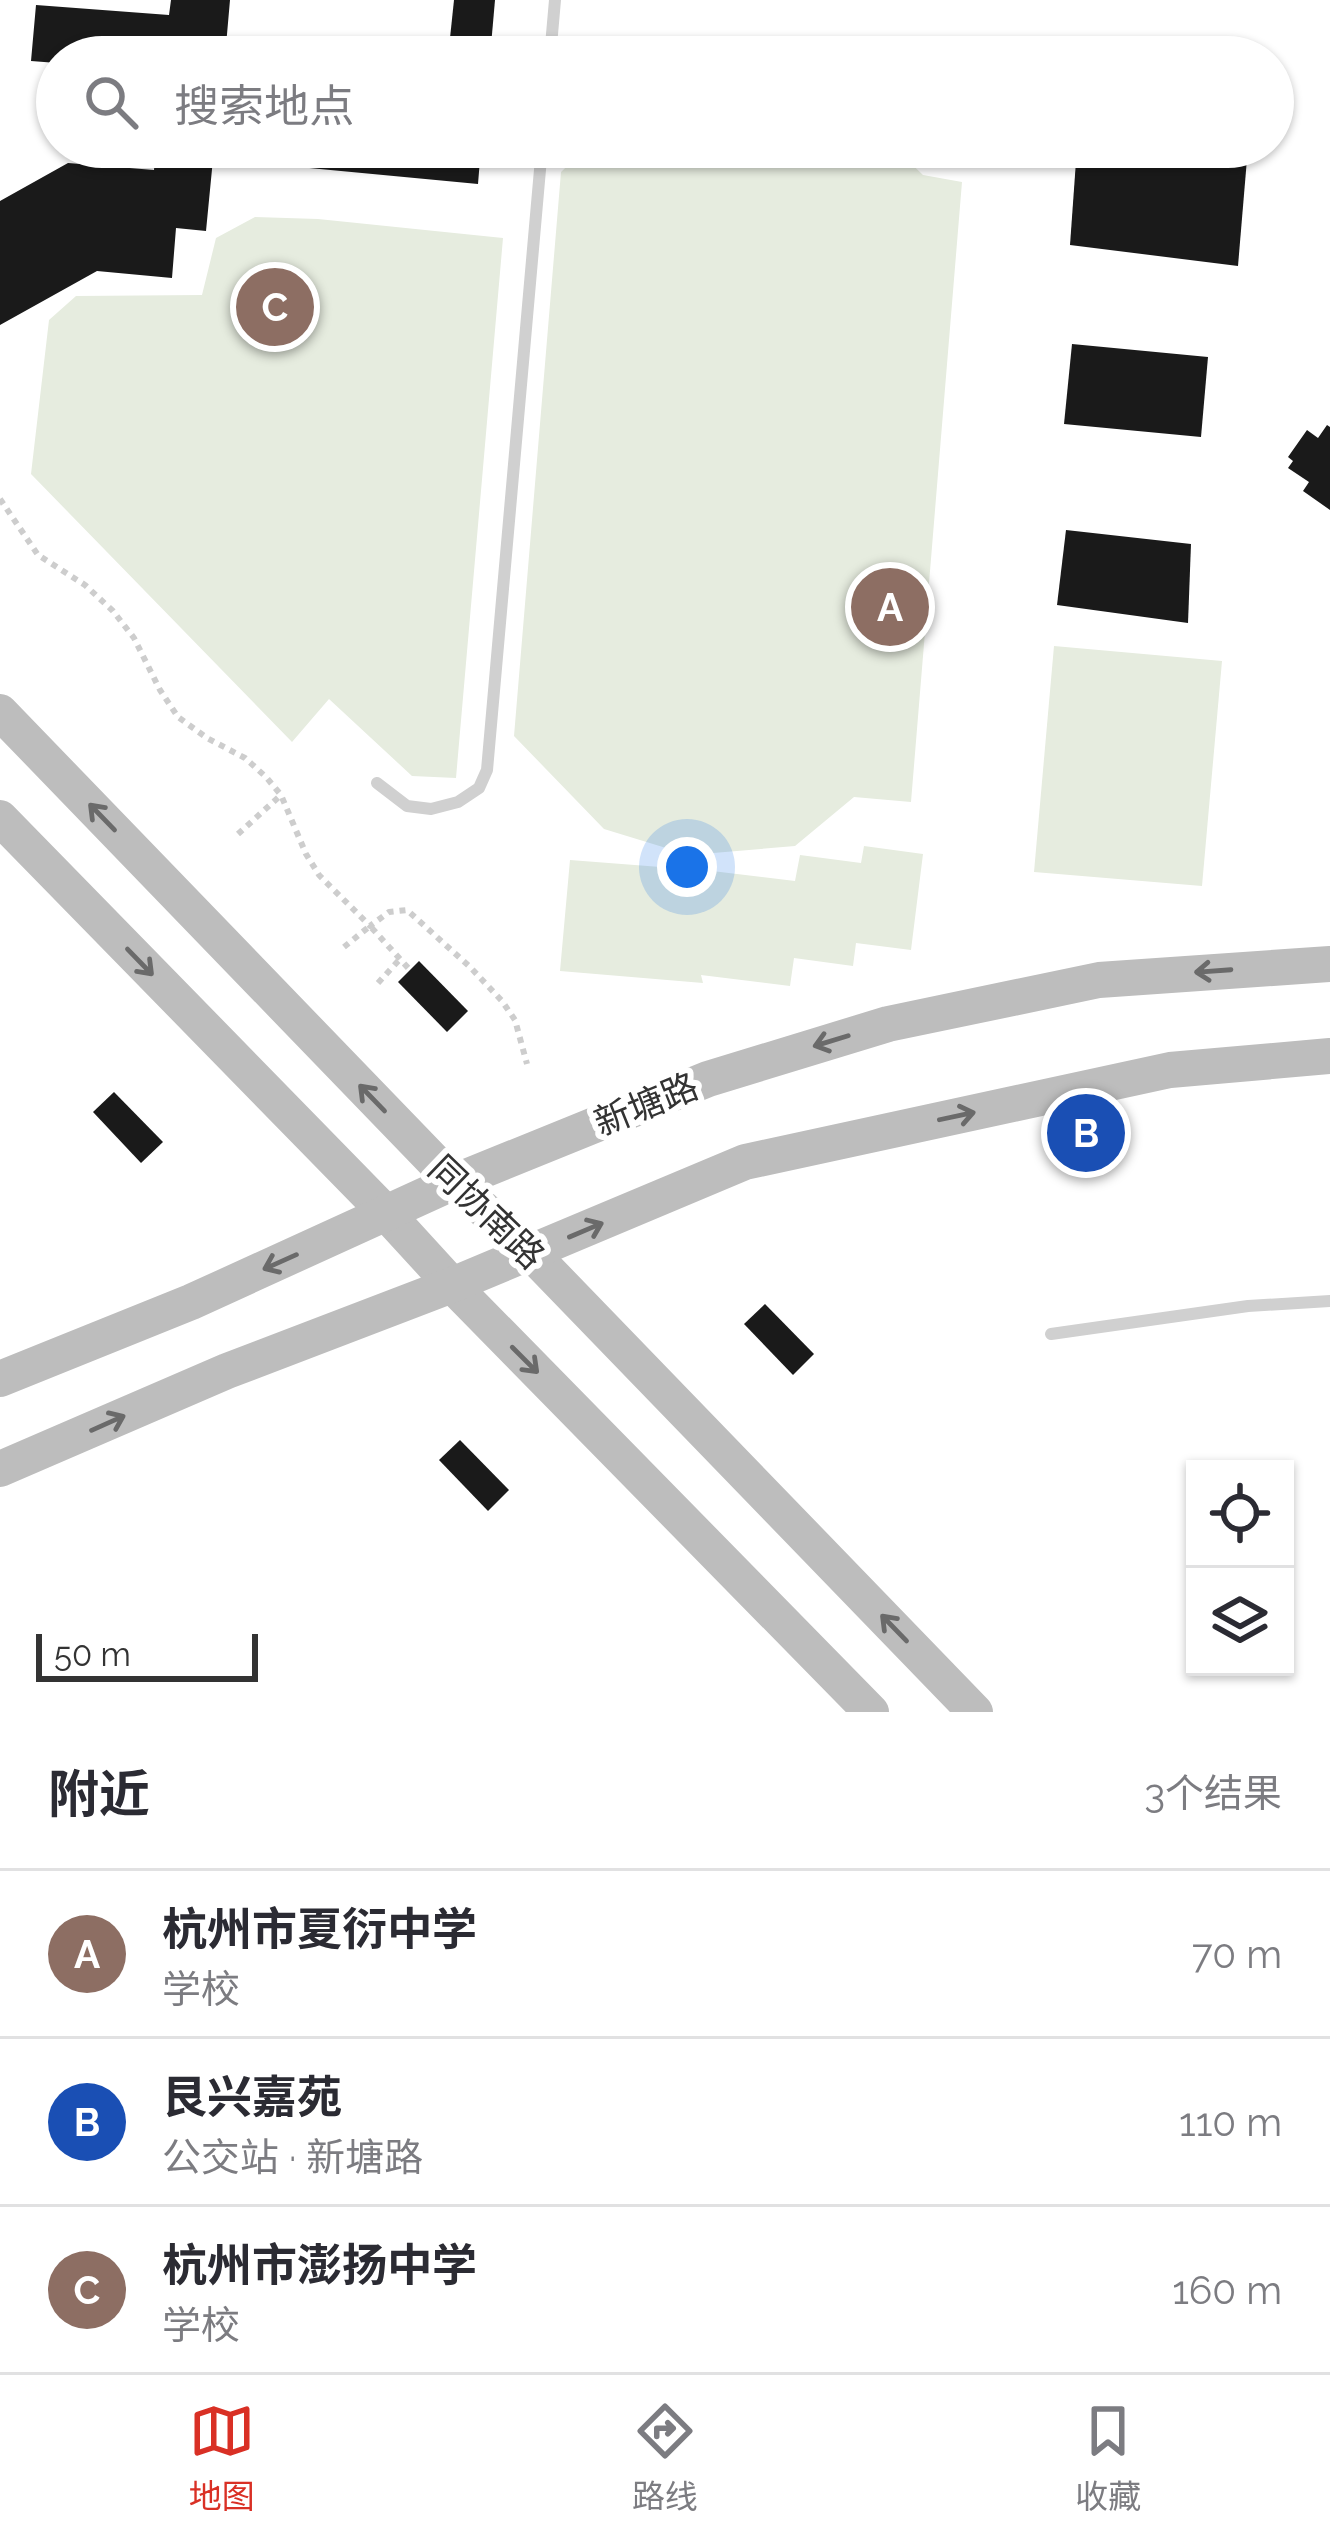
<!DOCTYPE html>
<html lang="zh">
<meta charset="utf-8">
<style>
:root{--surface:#fff;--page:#f7f7f7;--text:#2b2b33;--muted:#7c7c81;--line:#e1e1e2;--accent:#d93025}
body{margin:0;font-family:Raleway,"Noto Sans SC",sans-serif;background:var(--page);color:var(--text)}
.controls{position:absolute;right:36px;bottom:36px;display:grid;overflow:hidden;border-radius:0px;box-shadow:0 3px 9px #0004}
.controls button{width:108px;height:108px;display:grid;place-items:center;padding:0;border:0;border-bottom:3px solid var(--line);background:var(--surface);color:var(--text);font:60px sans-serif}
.scale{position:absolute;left:36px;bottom:30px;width:222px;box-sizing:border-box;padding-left:12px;border:6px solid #333;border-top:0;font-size:33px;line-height:42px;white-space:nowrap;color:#333;-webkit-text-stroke:9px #fff;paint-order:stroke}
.you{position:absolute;left:687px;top:867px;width:42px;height:42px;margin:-30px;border:9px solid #fff;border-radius:50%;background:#1a73e8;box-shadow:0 0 0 18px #1a73e833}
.badge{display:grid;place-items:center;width:78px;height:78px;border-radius:50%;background:var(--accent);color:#fff;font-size:39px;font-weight:700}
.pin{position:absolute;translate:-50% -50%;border:6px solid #fff;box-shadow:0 3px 12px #0006}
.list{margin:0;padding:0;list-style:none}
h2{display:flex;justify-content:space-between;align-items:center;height:156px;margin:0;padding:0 48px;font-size:51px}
h2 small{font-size:39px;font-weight:400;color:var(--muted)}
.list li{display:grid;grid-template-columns:78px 1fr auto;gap:36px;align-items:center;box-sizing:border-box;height:168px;padding:0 48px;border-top:3px solid var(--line)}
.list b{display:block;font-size:45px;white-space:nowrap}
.list p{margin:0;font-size:39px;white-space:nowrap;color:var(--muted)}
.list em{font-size:39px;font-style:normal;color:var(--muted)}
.icon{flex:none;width:66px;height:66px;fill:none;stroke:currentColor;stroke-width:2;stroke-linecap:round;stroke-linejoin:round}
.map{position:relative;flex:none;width:1330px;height:1712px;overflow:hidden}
.search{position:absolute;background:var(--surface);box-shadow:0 3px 9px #0004;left:36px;right:36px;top:36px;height:132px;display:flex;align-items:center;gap:30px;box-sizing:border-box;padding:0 42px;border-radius:66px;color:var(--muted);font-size:45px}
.sheet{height:660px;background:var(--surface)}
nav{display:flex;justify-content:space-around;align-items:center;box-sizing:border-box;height:168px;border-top:3px solid var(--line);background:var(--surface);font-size:33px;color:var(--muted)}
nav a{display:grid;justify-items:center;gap:6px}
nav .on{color:var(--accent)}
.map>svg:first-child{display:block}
.green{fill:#e6ecdf}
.building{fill:#1a1a1a}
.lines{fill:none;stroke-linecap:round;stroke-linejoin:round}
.path{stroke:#cdcdcd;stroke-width:6;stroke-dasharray:6 6;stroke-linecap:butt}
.service{stroke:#d0d0d0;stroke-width:12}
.secondary{stroke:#bdbdbd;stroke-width:36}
.oneway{stroke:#6a6a6a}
.labels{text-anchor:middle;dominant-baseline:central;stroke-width:12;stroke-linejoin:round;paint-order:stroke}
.street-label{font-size:36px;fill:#333;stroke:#fff}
</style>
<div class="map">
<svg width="1330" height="1712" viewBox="0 0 1330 1712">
<rect width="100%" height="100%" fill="#fff"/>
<g class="green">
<path d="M 587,147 L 894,147 L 923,175 L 962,182 L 911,802 L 854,797 L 795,846 L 689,855 L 604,829 L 514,736 L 561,172 Z"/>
<path d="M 255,217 L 318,219 L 503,238 L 456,778 L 412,776 L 329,699 L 292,742 L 31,474 L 49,320 L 76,296 L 202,295 L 216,238 Z"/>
<path d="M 1054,646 L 1222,661 L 1202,886 L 1034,872 Z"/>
<path d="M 864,846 L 923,854 L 911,950 L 856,943 L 853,966 L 794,958 L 790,986 L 701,975 L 703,983 L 560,971 L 570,860 L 712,871 L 795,881 L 800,855 L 861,863 Z"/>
</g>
<g class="building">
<path d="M 171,0 L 230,0 L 225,57 L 57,57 L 57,63 L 31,61 L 36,5 L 169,15 Z"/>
<path d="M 454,0 L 495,0 L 490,57 L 448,57 Z"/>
<path d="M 156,147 L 481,147 L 478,184 L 213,159 L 206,231 L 176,228 L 172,278 L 97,271 L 0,325 L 0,201 L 68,163 L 154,170 Z"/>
<path d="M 1077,147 L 1248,147 L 1238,266 L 1070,245 Z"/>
<path d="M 1072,344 L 1208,357 L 1201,437 L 1064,424 Z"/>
<path d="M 1327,425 L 1330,427 L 1330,510 L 1303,491 L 1309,482 L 1288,468 L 1293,461 L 1288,457 L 1307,430 L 1318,438 Z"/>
<path d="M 1066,530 L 1191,544 L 1188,623 L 1057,605 Z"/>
<path d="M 419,961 L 468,1011 L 447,1032 L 398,982 Z"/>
<path d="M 114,1092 L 163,1142 L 141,1163 L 93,1112 Z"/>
<path d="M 765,1304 L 814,1354 L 793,1375 L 744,1324 Z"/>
<path d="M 460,1440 L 509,1490 L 488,1511 L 439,1460 Z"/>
</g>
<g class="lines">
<g class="path">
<path d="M 0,499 L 38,555 L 85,585 L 113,611 L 134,638 L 160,690 L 178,717 L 207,738 L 245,758 L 266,777 L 281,795 L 306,854 L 319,875 L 370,926 L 389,912 L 407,910 L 470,967 L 502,1001 L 515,1020 L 527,1064"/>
<path d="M 238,834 L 281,795"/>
<path d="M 344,947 L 370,926 L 410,970"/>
<path d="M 378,983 L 400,959"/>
</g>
<g class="service">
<path d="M 550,57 L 555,0"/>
<path d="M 377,783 L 407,806 L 431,809 L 458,802 L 479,788 L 487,770 L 542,147"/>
<path d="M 1051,1334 L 1248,1306 L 1330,1301"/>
</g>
<g class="secondary">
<path d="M 0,712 L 454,1182 L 531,1253 L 975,1712"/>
<path d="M 0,818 L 387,1214 L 452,1285 L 871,1712"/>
<path d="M 0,1379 L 191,1302 L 454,1182 L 708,1079 L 888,1024 L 1099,980 L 1330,964"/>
<path d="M 0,1469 L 227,1371 L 452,1285 L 745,1162 L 1170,1070 L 1330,1056"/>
</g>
</g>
<defs><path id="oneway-shaft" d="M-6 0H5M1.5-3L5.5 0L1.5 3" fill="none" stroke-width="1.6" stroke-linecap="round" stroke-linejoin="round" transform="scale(3)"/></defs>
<g class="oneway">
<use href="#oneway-shaft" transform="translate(102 817) rotate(-134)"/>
<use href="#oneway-shaft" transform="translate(140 962) rotate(46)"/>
<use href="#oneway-shaft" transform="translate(1213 971) rotate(176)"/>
<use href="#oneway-shaft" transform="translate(831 1041) rotate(163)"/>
<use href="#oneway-shaft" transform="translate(372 1098) rotate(-134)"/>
<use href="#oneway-shaft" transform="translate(957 1116) rotate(-12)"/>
<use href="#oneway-shaft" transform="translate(586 1230) rotate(-23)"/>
<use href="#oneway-shaft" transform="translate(280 1262) rotate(156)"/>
<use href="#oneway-shaft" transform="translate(525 1360) rotate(45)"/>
<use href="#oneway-shaft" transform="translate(108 1423) rotate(-24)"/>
<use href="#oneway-shaft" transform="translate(894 1628) rotate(-134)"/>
</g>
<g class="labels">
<g class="street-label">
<text transform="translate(646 1104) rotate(-22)">新塘路</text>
<text transform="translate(487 1212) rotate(44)">同协南路</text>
</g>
</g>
</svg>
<div class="controls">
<button><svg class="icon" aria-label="locate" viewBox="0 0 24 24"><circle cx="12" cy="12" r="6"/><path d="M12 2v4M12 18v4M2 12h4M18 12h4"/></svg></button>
<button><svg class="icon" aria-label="layers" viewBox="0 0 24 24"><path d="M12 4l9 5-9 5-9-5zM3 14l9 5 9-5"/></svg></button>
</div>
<div class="scale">50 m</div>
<div class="you"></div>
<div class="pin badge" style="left:890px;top:607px;background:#8d6e63">A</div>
<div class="pin badge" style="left:1086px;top:1133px;background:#1a4fb4">B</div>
<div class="pin badge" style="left:275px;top:307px;background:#8d6e63">C</div>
<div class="search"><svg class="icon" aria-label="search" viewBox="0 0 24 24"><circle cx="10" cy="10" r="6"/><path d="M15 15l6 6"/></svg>搜索地点</div>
</div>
<section class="sheet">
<h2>附近<small>3个结果</small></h2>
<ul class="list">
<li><span class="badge" style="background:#8d6e63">A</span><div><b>杭州市夏衍中学</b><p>学校</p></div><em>70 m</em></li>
<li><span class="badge" style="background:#1a4fb4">B</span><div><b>艮兴嘉苑</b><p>公交站 · 新塘路</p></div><em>110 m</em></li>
<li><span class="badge" style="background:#8d6e63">C</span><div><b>杭州市澎扬中学</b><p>学校</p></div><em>160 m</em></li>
</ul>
</section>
<nav>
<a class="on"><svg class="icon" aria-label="map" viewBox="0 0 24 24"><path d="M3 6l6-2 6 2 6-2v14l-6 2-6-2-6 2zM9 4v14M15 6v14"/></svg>地图</a>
<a><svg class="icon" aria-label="directions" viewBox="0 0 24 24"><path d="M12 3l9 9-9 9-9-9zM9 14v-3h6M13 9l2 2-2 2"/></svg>路线</a>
<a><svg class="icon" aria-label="saved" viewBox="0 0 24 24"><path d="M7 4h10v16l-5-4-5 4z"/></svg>收藏</a>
</nav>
